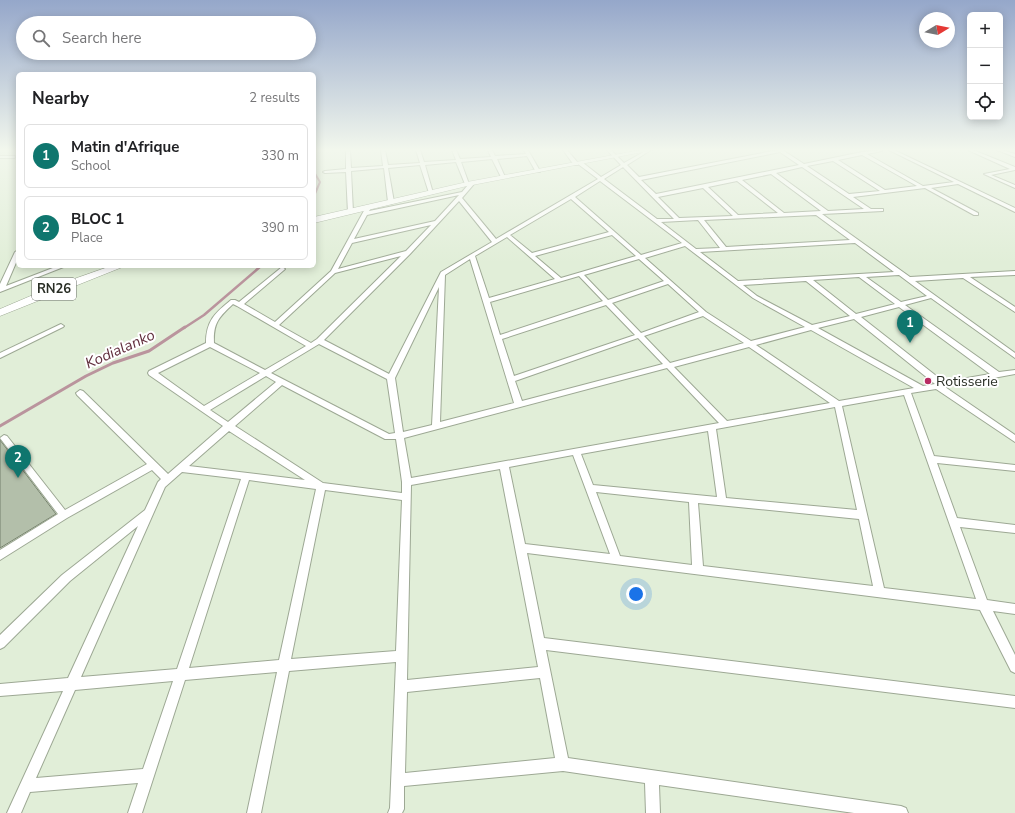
<!DOCTYPE html>
<meta charset="utf-8">
<style>
:root{--surface:#fff;--page:#f2f2f2;--text:#202124;--muted:#757577;--line:#e0e0e0;--accent:#0f766e}
body{margin:0;font-family:"Nunito Sans",sans-serif;background:var(--page);color:var(--text)}
.controls{position:absolute;right:12px;top:12px;display:grid;overflow:hidden;border-radius:6px;box-shadow:0 2px 10px #0003}
.controls button{width:36px;height:36px;display:grid;place-items:center;padding:0;border:0;border-bottom:1px solid var(--line);background:var(--surface);color:var(--text);font:20px sans-serif}
.compass{position:absolute;left:919px;top:12px;width:36px;height:36px;border-radius:50%;background:var(--surface);box-shadow:0 2px 10px #0003;rotate:80deg}
.you{position:absolute;left:636px;top:594px;width:14px;height:14px;margin:-10px;border:3px solid #fff;border-radius:50%;background:#1a73e8;box-shadow:0 0 0 6px #1a73e833}
.badge{display:grid;place-items:center;width:26px;height:26px;border-radius:50%;background:var(--accent);color:#fff;font-size:13px;font-weight:700}
.pin{position:absolute;translate:-50% -33px;filter:drop-shadow(0 1px 2px #0008)}
.pin::after{content:'';position:absolute;top:21px;width:14px;height:12px;background:inherit;clip-path:polygon(0 0,100% 0,50% 100%)}
.list{margin:0;padding:0;list-style:none}
h2{display:flex;justify-content:space-between;align-items:center;height:52px;margin:0;padding:0 16px;font-size:17px}
h2 small{font-size:13px;font-weight:400;color:var(--muted)}
.list li{display:grid;grid-template-columns:26px 1fr auto;gap:12px;align-items:center;box-sizing:border-box;height:64px;margin:0 8px 8px;padding:0 8px;border:1px solid var(--line);border-radius:6px}
.list b{display:block;font-size:15px;white-space:nowrap}
.list p{margin:0;font-size:13px;white-space:nowrap;color:var(--muted)}
.list em{font-size:13px;font-style:normal;color:var(--muted)}
.icon{flex:none;width:22px;height:22px;fill:none;stroke:currentColor;stroke-width:2;stroke-linecap:round;stroke-linejoin:round}
.map{position:relative;flex:none;width:1015px;height:813px;overflow:hidden}
.search{position:absolute;background:var(--surface);box-shadow:0 2px 10px #0003;left:16px;top:16px;width:300px;height:44px;display:flex;align-items:center;gap:10px;box-sizing:border-box;padding:0 14px;border-radius:22px;color:var(--muted);font-size:15px}
.panel{position:absolute;background:var(--surface);box-shadow:0 2px 10px #0003;left:16px;top:72px;width:300px;height:196px;border-radius:6px}
.map>svg:first-child{display:block}
.lines{fill:none;stroke-linecap:round;stroke-linejoin:round}
.stream-far2{stroke:#ba949d;stroke-width:2}
.stream-far1{stroke:#ba949d;stroke-width:2.5}
.stream{stroke:#ba949d;stroke-width:3}
.building{fill:#b3bfaa;stroke:#75806c}
.street-casing{stroke:#9da894;stroke-width:2}
.primary-casing{stroke:#9da894;stroke-width:1}
.street{fill:#fff;fill-rule:evenodd}
.primary{fill:#fff;fill-rule:evenodd}
.poi-dot{fill:#b82c63;stroke:#fff;stroke-width:1.5}
.labels{text-anchor:middle;dominant-baseline:central;stroke-width:4;stroke-linejoin:round;paint-order:stroke}
.shield{fill:#fff;stroke:#696d66;stroke-width:1}
.shield-label{font-size:13px;font-weight:bold;fill:#292e25}
.poi-label{font-size:14px;fill:#292e25;stroke:#fff;text-anchor:start}
.water-label{font-size:15px;font-style:italic;fill:#612e3d;stroke:#fff}
</style>
<div class="map">
<svg width="1015" height="813" viewBox="0 0 1015 813">
<rect width="100%" height="100%" fill="#e1eed8"/>
<g class="lines">
<path class="stream-far2" d="M 314,172 L 320,182 L 314,196"/>
<path class="stream-far1" d="M 184,328 L 204,315 L 261,266"/>
<path class="stream" d="M 0,426 L 86,376 L 113,363 L 149,351 L 185,327"/>
</g>
<path class="building" d="M 0,440 L 56,514 L 0,548 Z"/>
<g class="lines">
<g class="street-casing">
<g id="street">
<path d="M 346,150 L 350,150 L 351,168 L 383,166 L 381,150 L 385,150 L 388,165 L 420,163 L 416,150 L 420,150 L 424,162 L 456,160 L 452,150 L 456,150 L 460,159 L 491,157 L 488,150 L 492,150 L 495,156 L 526,154 L 524,150 L 528,150 L 540,171 L 540,172 L 536,172 L 527,156 L 497,159 L 505,177 L 503,178 L 501,177 L 492,159 L 461,162 L 469,184 L 472,183 L 474,184 L 462,198 L 496,239 L 598,179 L 578,164 L 578,162 L 582,162 L 601,177 L 621,165 L 607,150 L 611,150 L 624,163 L 647,150 L 651,150 L 627,165 L 639,177 L 778,150 L 785,150 L 784,151 L 804,164 L 862,152 L 882,150 L 882,151 L 867,154 L 923,186 L 954,182 L 889,150 L 894,150 L 1015,208 L 1015,212 L 1013,211 L 958,184 L 931,188 L 978,213 L 978,215 L 974,215 L 925,188 L 853,197 L 871,209 L 883,209 L 883,211 L 822,214 L 910,277 L 1015,271 L 1015,275 L 970,277 L 1015,307 L 1015,312 L 963,278 L 915,281 L 1015,353 L 1015,358 L 931,298 L 905,305 L 999,372 L 1015,370 L 1015,374 L 945,387 L 1015,435 L 1015,442 L 936,389 L 911,393 L 934,456 L 1015,465 L 1015,471 L 937,463 L 957,518 L 1015,525 L 1015,533 L 960,527 L 987,600 L 1015,604 L 1015,614 L 993,611 L 1015,655 L 1015,673 L 1011,671 L 980,610 L 527,553 L 544,638 L 1015,696 L 1015,708 L 546,650 L 568,758 L 901,806 L 906,808 L 908,813 L 854,813 L 659,785 L 660,813 L 646,813 L 645,783 L 563,771 L 404,786 L 404,809 L 402,813 L 388,813 L 390,808 L 396,662 L 289,671 L 261,813 L 247,813 L 277,672 L 185,680 L 142,813 L 128,813 L 138,783 L 30,792 L 21,813 L 7,813 L 63,691 L 0,696 L 0,684 L 68,678 L 138,526 L 70,581 L 4,647 L 0,649 L 0,635 L 62,575 L 145,510 L 158,482 L 161,479 L 152,470 L 67,518 L 0,560 L 0,550 L 58,514 L 0,438 L 4,435 L 7,436 L 65,510 L 147,464 L 77,395 L 76,393 L 80,390 L 83,391 L 168,474 L 223,426 L 149,375 L 148,373 L 149,371 L 206,343 C 206,321 215,313 231,300 L 235,300 L 239,302 L 282,267 L 285,269 L 284,270 L 244,304 L 275,322 L 331,271 L 366,207 L 371,208 L 369,211 L 462,192 L 468,185 L 465,184 L 456,162 L 425,165 L 433,193 L 431,194 L 429,193 L 420,165 L 388,168 L 394,202 L 391,204 L 388,202 L 384,168 L 351,171 L 353,212 L 348,213 L 346,172 L 325,173 L 323,172 L 325,171 L 346,169 ZM 780,152 L 799,165 L 656,194 L 641,180 ZM 862,155 L 917,186 L 885,190 L 838,160 ZM 833,161 L 880,191 L 849,194 L 807,166 ZM 623,167 L 674,219 L 657,219 L 604,179 ZM 802,167 L 864,209 L 828,211 L 776,173 ZM 771,174 L 821,211 L 784,213 L 742,180 ZM 600,181 L 682,243 L 641,255 L 575,197 ZM 737,181 L 778,213 L 738,215 L 708,187 ZM 703,188 L 733,216 L 679,218 L 658,197 ZM 459,195 L 435,221 L 354,239 L 367,215 ZM 571,199 L 609,232 L 532,253 L 510,235 ZM 459,201 L 492,242 L 441,272 L 389,374 L 324,340 L 410,254 ZM 816,215 L 850,240 L 726,247 L 704,220 ZM 698,220 L 720,248 L 696,249 L 661,222 ZM 431,225 L 406,251 L 338,269 L 352,243 ZM 612,235 L 636,256 L 561,278 L 535,256 ZM 507,237 L 555,279 L 489,298 L 475,256 ZM 855,243 L 894,272 L 738,281 L 700,252 ZM 685,246 L 753,298 L 805,327 L 751,341 L 706,312 L 645,258 ZM 401,256 L 317,339 L 311,343 L 279,325 L 335,273 ZM 470,259 L 514,403 L 440,422 L 445,275 ZM 639,259 L 664,281 L 608,300 L 584,275 ZM 899,275 L 927,296 L 901,302 L 866,277 ZM 579,276 L 603,301 L 500,335 L 490,302 ZM 859,277 L 895,304 L 856,314 L 813,280 ZM 806,281 L 850,316 L 812,325 L 757,296 L 743,285 ZM 668,284 L 699,312 L 641,333 L 612,303 ZM 439,287 L 432,425 L 403,432 L 395,378 ZM 233,304 L 237,306 L 306,346 L 265,370 L 214,343 C 213,323 219,317 233,304 ZM 606,305 L 635,335 L 514,376 L 502,339 ZM 899,307 L 990,374 L 944,382 L 861,317 ZM 703,316 L 744,343 L 670,363 L 644,336 ZM 854,319 L 935,384 L 923,386 L 818,328 ZM 811,330 L 914,388 L 839,401 L 756,345 ZM 638,338 L 663,364 L 522,401 L 515,381 ZM 319,344 L 387,379 L 395,433 L 389,434 L 271,373 ZM 210,347 L 260,373 L 204,406 L 158,373 ZM 749,347 L 830,403 L 727,421 L 674,367 ZM 667,368 L 719,423 L 411,478 L 404,438 ZM 266,376 L 276,382 L 228,422 L 210,410 ZM 282,385 L 385,439 L 396,439 L 402,482 L 402,493 L 323,483 L 235,426 ZM 904,395 L 976,599 L 884,588 L 842,406 ZM 835,407 L 857,510 L 726,498 L 716,429 ZM 229,431 L 305,480 L 189,466 ZM 708,431 L 717,497 L 593,485 L 581,454 ZM 573,455 L 610,554 L 525,544 L 509,467 ZM 500,469 L 538,667 L 407,680 L 411,485 ZM 182,472 L 241,479 L 177,669 L 81,677 L 165,487 ZM 249,480 L 316,489 L 279,660 L 189,668 ZM 325,490 L 402,500 L 396,651 L 291,659 ZM 596,492 L 689,502 L 692,565 L 620,556 ZM 698,503 L 859,519 L 873,586 L 703,566 ZM 540,678 L 555,758 L 405,773 L 407,692 ZM 173,681 L 143,769 L 36,778 L 75,690 Z"/>
<path d="M 563,150 L 567,150 L 578,163 L 578,165 L 574,165 Z"/>
<path d="M 968,150 L 973,150 L 1015,167 L 1015,170 L 991,175 L 1015,185 L 1015,188 L 984,174 L 1010,169 Z"/>
<path d="M 997,150 L 1002,150 L 1015,154 L 1015,157 Z"/>
<path d="M 0,156 L 14,156 L 16,157 L 14,158 L 0,158 Z"/>
<path d="M 18,250 L 18,258 L 6,286 L 58,266 L 66,266 L 0,292 L 0,284 L 15,252 Z"/>
<path d="M 61,324 L 64,326 L 63,327 L 0,358 L 0,353 Z"/>
</g>
</g>
<g class="primary-casing">
<g id="primary">
<path d="M 641,150 L 653,150 L 467,186 L 314,223 L 314,217 L 467,182 Z"/>
<path d="M 111,266 L 125,266 L 0,316 L 0,309 L 54,286 Z"/>
</g>
</g>
<use href="#street" class="street"/>
<use href="#primary" class="primary"/>
</g>
<linearGradient id="sky" x2="0" y2="1"><stop stop-color="#95a7ca"/><stop offset="0.57" stop-color="#f2f7ed"/><stop offset="1" stop-color="#f2f7ed" stop-opacity="0"/></linearGradient>
<rect width="1015" height="263" fill="url(#sky)"/>
<circle class="poi-dot" cx="928" cy="381" r="4"/>
<g class="labels">
<rect class="shield" x="32" y="278" width="44" height="22" rx="3"/>
<g class="shield-label">
<text x="54" y="289">RN26</text>
</g>
<g class="poi-label">
<text x="936" y="381">Rotisserie</text>
</g>
<g class="water-label">
<text transform="translate(120 349) rotate(-24)">Kodialanko</text>
</g>
</g>
</svg>
<div class="controls">
<button>+</button>
<button>−</button>
<button><svg class="icon" aria-label="locate" viewBox="0 0 24 24"><circle cx="12" cy="12" r="6"/><path d="M12 2v4M12 18v4M2 12h4M18 12h4"/></svg></button>
</div>
<svg class="compass" viewBox="-18 -18 36 36"><path d="M0-13l5 13h-10z" fill="#e53935"/><path d="M0 13l5-13h-10z" fill="#757577"/></svg>
<div class="you"></div>
<div class="pin badge" style="left:910px;top:343px">1</div>
<div class="pin badge" style="left:18px;top:478px">2</div>
<div class="search"><svg class="icon" aria-label="search" viewBox="0 0 24 24"><circle cx="10" cy="10" r="6"/><path d="M15 15l6 6"/></svg>Search here</div>
<section class="panel">
<h2>Nearby<small>2 results</small></h2>
<ul class="list">
<li><span class="badge">1</span><div><b>Matin d'Afrique</b><p>School</p></div><em>330 m</em></li>
<li><span class="badge">2</span><div><b>BLOC 1</b><p>Place</p></div><em>390 m</em></li>
</ul>
</section>
</div>
